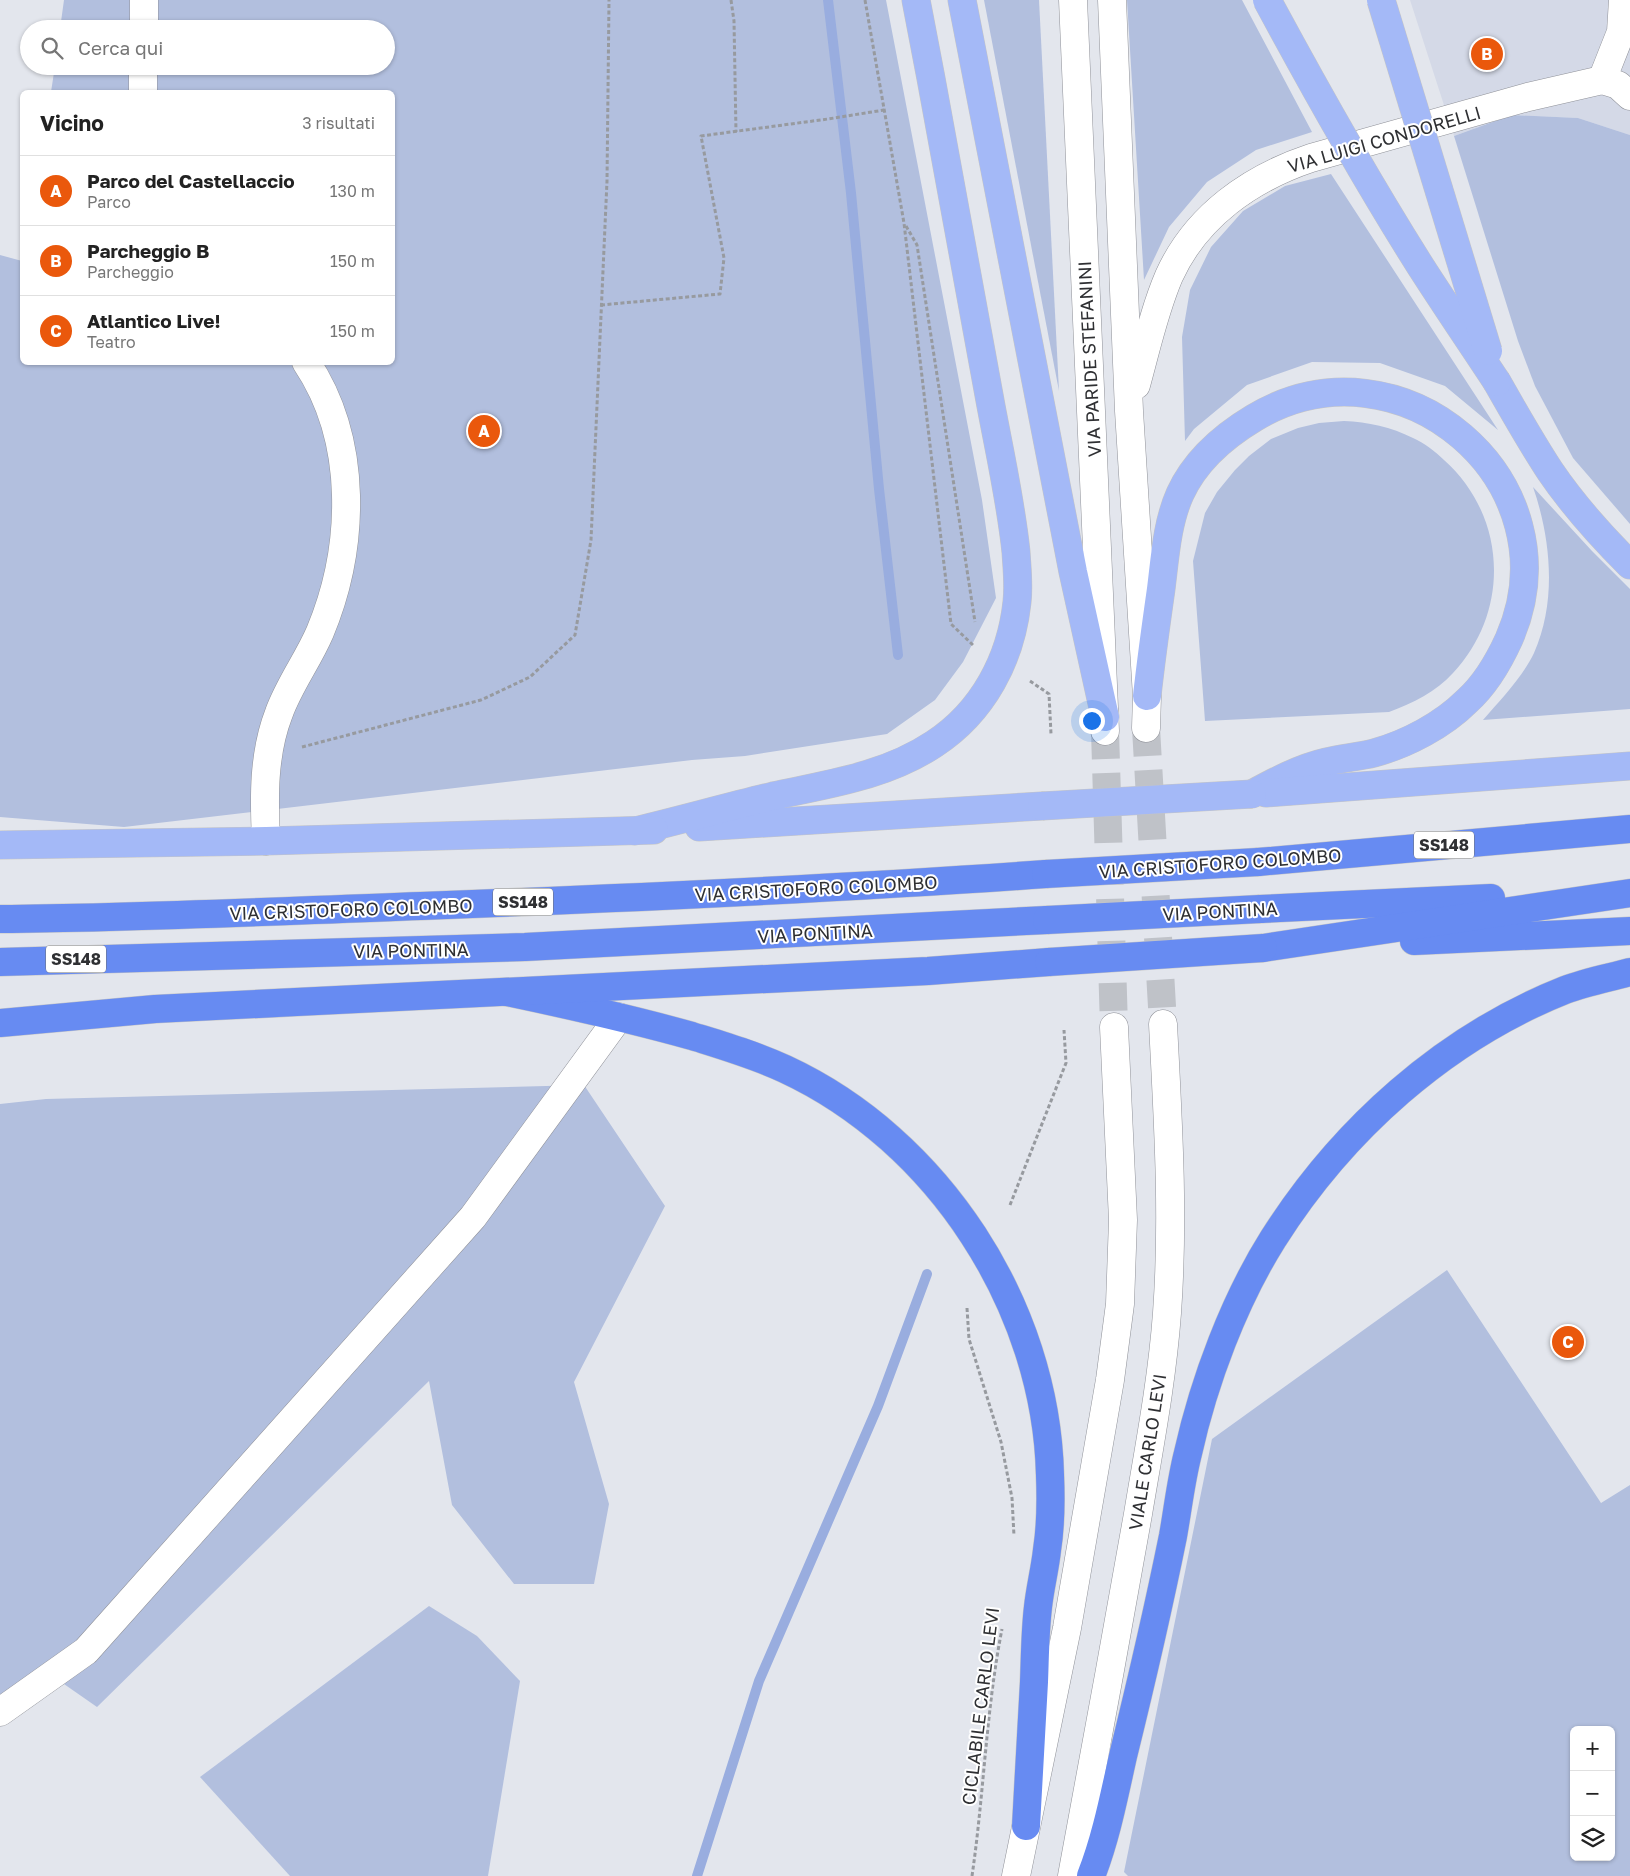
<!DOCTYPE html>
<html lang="it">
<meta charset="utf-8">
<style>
:root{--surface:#fff;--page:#f6f6f6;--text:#222;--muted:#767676;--line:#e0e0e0;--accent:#ea580c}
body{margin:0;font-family:"Golos Text",sans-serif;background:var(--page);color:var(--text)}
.controls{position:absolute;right:15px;bottom:15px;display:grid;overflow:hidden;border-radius:8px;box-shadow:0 1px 4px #0004}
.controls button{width:45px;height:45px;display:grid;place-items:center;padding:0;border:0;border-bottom:1px solid var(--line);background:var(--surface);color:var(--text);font:25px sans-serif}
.you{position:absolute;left:1091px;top:720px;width:18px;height:18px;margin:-12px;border:4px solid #fff;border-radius:50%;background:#1a73e8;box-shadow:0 0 0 8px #1a73e833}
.badge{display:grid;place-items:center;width:32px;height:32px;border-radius:50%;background:var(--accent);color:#fff;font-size:16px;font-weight:700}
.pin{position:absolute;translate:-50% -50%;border:2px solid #fff;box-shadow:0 1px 5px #0006}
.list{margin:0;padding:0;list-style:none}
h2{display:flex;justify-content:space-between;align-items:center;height:65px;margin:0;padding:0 20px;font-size:21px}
h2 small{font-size:16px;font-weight:400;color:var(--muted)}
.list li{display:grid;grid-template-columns:32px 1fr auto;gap:15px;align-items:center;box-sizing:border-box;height:70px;padding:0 20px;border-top:1px solid var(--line)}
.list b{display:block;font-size:19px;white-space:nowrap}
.list p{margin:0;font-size:16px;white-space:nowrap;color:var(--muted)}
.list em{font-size:16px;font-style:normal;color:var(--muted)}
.icon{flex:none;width:28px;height:28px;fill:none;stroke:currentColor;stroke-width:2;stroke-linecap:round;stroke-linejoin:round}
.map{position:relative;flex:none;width:1630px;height:1876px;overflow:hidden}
.search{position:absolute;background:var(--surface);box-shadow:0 1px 4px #0004;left:20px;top:20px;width:375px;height:55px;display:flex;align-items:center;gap:12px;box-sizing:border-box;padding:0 18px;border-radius:28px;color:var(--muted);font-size:19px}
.panel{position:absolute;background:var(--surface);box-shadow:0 1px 4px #0004;left:20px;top:90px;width:375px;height:275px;border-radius:8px}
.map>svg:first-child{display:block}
.built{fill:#d4d9e7}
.green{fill:#b2bfde;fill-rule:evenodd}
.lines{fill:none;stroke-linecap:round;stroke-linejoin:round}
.stream{stroke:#99addf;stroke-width:10}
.minor-tunnel{stroke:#bfc2c8;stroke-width:28;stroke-dasharray:28 14;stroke-linecap:butt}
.minor-casing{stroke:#909299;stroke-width:29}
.major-casing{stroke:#c5c5c6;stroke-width:29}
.highway-casing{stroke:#c5c5c6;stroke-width:29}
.path{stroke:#979a9f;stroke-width:3;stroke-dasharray:4 2.5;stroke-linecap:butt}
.minor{stroke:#fff;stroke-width:28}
.major{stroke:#a4b9f7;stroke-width:28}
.highway{stroke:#678bf2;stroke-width:28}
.major-bridge-casing{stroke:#c5c5c6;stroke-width:29;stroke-linecap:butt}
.highway-bridge-casing{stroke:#c5c5c6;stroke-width:29;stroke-linecap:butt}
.major-bridge{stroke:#a4b9f7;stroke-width:28}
.highway-bridge{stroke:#678bf2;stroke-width:28}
.labels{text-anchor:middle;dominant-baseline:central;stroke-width:4;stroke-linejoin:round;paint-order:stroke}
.shield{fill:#fff;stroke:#6d6e70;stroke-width:1}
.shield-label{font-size:16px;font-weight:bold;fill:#2f3033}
.street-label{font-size:18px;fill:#2f3033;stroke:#fff}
</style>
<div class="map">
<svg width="1630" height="1876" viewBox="0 0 1630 1876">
<rect width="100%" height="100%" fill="#e3e6ed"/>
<path class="built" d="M 1410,0 L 1630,0 L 1630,135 L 1578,118 L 1512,115 L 1454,136 Z"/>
<g class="green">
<path d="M 64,0 L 886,0 L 982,500 L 996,598 L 963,662 L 935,700 L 887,734 L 745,756 L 692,760 L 124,827 L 0,817 L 0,255 L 22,261 L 22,362 L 392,362 L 392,92 L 51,92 L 55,66 L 386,66 L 386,29 L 60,29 Z"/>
<path d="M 984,0 L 1039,0 L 1059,391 Z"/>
<path d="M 1127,0 L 1242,0 L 1312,132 L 1256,150 L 1207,182 L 1169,227 L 1144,280 Z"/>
<path d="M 1512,115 L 1578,118 L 1630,135 L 1630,524 L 1573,458 L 1535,386 L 1518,341 L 1454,136 Z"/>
<path d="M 1331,174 L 1498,430 L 1445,386 L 1380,363 L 1312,362 L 1247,385 L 1194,429 L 1185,441 L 1182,337 L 1190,290 L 1211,247 L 1243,211 L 1285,186 Z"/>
<path d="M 1344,421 C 1368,422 1391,427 1413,438 C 1424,443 1435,451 1444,460 C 1507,516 1511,611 1453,673 C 1436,692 1413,703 1389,712 L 1205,721 L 1193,561 L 1205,513 L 1217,492 L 1235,470 L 1249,456 L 1271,439 L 1298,428 L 1319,423 Z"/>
<path d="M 1533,487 L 1592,551 L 1630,589 L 1630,709 L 1483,720 C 1501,699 1522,678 1534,653 C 1557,601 1551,539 1533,487 Z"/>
<path d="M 584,1085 L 665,1206 L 574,1382 L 609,1504 L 594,1584 L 514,1584 L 452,1505 L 429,1381 L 97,1707 L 51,1675 L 0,1712 L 0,1104 L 46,1099 Z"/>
<path d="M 1447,1270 L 1601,1503 L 1630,1485 L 1630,1876 L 1128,1876 L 1124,1872 L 1212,1439 ZM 1574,1730 L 1611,1730 L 1611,1857 L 1574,1857 Z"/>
<path d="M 429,1606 L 477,1636 L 520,1681 L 488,1876 L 290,1876 L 200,1777 Z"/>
</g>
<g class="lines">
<g class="stream">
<path d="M 828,0 L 851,193 L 879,489 L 898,655"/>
<path d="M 697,1876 L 759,1681 L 878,1406 L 927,1274"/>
</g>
<g class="minor-tunnel">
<path d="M 1146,728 L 1163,1024"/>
<path d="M 1105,731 L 1114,1027"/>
</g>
<g class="minor-casing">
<g id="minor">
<path d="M 1073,0 L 1105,731"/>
<path d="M 1112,0 L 1129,411 L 1147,696 L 1146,728"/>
<path d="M 144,29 L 144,0"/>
<path d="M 1602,80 L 1621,32 L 1623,0"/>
<path d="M 143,92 L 143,66"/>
<path d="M 1136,385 C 1146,349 1154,311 1169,276 C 1196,216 1251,178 1311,158 L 1528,97 L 1602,80 L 1618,85 L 1630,96"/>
<path d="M 266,841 C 264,798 263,754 279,713 C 289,685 308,660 320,632 C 355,548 359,441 306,362"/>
<path d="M 0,1712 L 86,1651 L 473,1217 L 619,1017"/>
<path d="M 1016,1876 L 1067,1628 L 1110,1380 L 1120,1304 L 1123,1220 L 1114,1027"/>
<path d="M 1072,1876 C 1094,1755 1117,1635 1138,1514 C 1149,1448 1162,1381 1167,1313 C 1174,1217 1168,1120 1163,1024"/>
</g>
</g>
<g class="major-casing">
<g id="major">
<path d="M 962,0 L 1073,572 L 1105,717"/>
<path d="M 1497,382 C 1514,412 1531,442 1550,471 C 1573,505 1601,536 1630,565"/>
<path d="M 1147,696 C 1151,660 1156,624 1161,589 C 1165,557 1167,523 1180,494 C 1195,461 1224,436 1254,418 C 1400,330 1578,482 1509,639 C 1499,661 1486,684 1467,701 C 1443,725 1407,744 1374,753 C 1358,757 1342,758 1326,762 C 1300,768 1276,781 1252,794"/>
<path d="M 1266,793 L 1630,766"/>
<path d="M 699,827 L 1042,806"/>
<path d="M 635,831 C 681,820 727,807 773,796 C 829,784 886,776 934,744 C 983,712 1011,659 1017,602 C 1019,585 1017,569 1016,552 C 1011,503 1000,454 991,406 C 967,270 942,135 916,0"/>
<path d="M 0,845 L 266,841 L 654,830"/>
</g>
</g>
<g class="highway-casing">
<g id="highway">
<path d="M 1258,862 L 1630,829"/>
<path d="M 1260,909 L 1491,898"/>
<path d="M 0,919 C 140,918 280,911 421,906 C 629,898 838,889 1046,874"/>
<path d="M 1414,941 L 1630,931"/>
<path d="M 1263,948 L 1630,893"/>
<path d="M 0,962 L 525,947 L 1047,920"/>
<path d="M 507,992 C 569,1005 631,1019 692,1036 C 724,1046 755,1055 785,1069 C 938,1140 1046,1306 1050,1475 C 1051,1500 1051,1525 1047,1550 C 1045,1569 1040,1588 1038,1607 C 1035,1632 1035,1657 1034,1682 C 1031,1730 1029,1778 1026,1826"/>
<path d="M 0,1023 L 155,1009 L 928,971 L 1049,962"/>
<path d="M 1091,1876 C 1106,1838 1114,1796 1123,1756 C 1141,1683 1158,1610 1173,1536 C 1178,1508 1181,1480 1188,1453 C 1204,1381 1234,1301 1273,1239 C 1342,1130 1444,1038 1565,990 C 1586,982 1608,978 1630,972"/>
</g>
</g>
<g class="path">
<path d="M 731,0 L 734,21 L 736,132"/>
<path d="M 865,0 L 904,223 L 951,624 L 974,646"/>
<path d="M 906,226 L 917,245 L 975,622"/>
<path d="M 601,305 L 720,294 L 724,258 L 701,136 L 828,119 L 884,110"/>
<path d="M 1030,681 L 1049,694 L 1051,734"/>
<path d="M 302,747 L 481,700 L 530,677 L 575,635 L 591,540 L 607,181 L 609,0"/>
<path d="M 1010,1205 L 1066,1063 L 1064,1030"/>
<path d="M 967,1308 L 969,1339 L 1001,1442 L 1012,1498 L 1014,1536"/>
<path d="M 972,1876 C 984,1794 986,1710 1002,1629"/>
</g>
<use href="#minor" class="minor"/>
<use href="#major" class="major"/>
<use href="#highway" class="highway"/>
<g class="major-bridge-casing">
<g id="major-bridge">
<path d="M 1267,0 C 1316,91 1366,180 1421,267 C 1446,306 1472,344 1497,382"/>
<path d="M 1381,0 L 1488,351"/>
<path d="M 1042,806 L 1252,794"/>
</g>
</g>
<g class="highway-bridge-casing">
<g id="highway-bridge">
<path d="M 1046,874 L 1258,862"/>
<path d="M 1047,920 L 1260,909"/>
<path d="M 1049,962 L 1263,948"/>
</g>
</g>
<use href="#major-bridge" class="major-bridge"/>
<use href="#highway-bridge" class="highway-bridge"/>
</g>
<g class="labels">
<g class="shield">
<rect x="1414" y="831.5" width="60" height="27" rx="4"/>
<rect x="493" y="888.5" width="60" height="27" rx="4"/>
<rect x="46" y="945.5" width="60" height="27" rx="4"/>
</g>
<g class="shield-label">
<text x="1444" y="845">SS148</text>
<text x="523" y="902">SS148</text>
<text x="76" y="959">SS148</text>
</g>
<g class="street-label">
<text transform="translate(1384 139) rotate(-16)">VIA LUIGI CONDORELLI</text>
<text transform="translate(1089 359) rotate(-93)">VIA PARIDE STEFANINI</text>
<text transform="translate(1220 863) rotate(-4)">VIA CRISTOFORO COLOMBO</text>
<text transform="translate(816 888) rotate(-3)">VIA CRISTOFORO COLOMBO</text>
<text transform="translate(351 909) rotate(-2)">VIA CRISTOFORO COLOMBO</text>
<text transform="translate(1220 911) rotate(-3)">VIA PONTINA</text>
<text transform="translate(815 933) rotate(-3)">VIA PONTINA</text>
<text transform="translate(411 950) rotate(-1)">VIA PONTINA</text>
<text transform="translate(1147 1452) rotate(-81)">VIALE CARLO LEVI</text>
<text transform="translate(980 1706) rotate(-83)">CICLABILE CARLO LEVI</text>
</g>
</g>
</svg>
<div class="controls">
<button>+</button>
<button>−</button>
<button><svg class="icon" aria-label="layers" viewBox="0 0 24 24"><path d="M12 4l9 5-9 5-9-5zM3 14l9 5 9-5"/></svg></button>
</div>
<div class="you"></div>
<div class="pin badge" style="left:484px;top:431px">A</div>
<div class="pin badge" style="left:1487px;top:54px">B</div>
<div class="pin badge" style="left:1568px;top:1342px">C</div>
<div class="search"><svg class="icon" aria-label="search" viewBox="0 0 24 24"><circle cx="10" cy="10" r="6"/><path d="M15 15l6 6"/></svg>Cerca qui</div>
<section class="panel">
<h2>Vicino<small>3 risultati</small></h2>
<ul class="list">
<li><span class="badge">A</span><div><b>Parco del Castellaccio</b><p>Parco</p></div><em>130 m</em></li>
<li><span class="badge">B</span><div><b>Parcheggio B</b><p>Parcheggio</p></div><em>150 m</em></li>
<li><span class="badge">C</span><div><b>Atlantico Live!</b><p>Teatro</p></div><em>150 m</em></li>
</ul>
</section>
</div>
